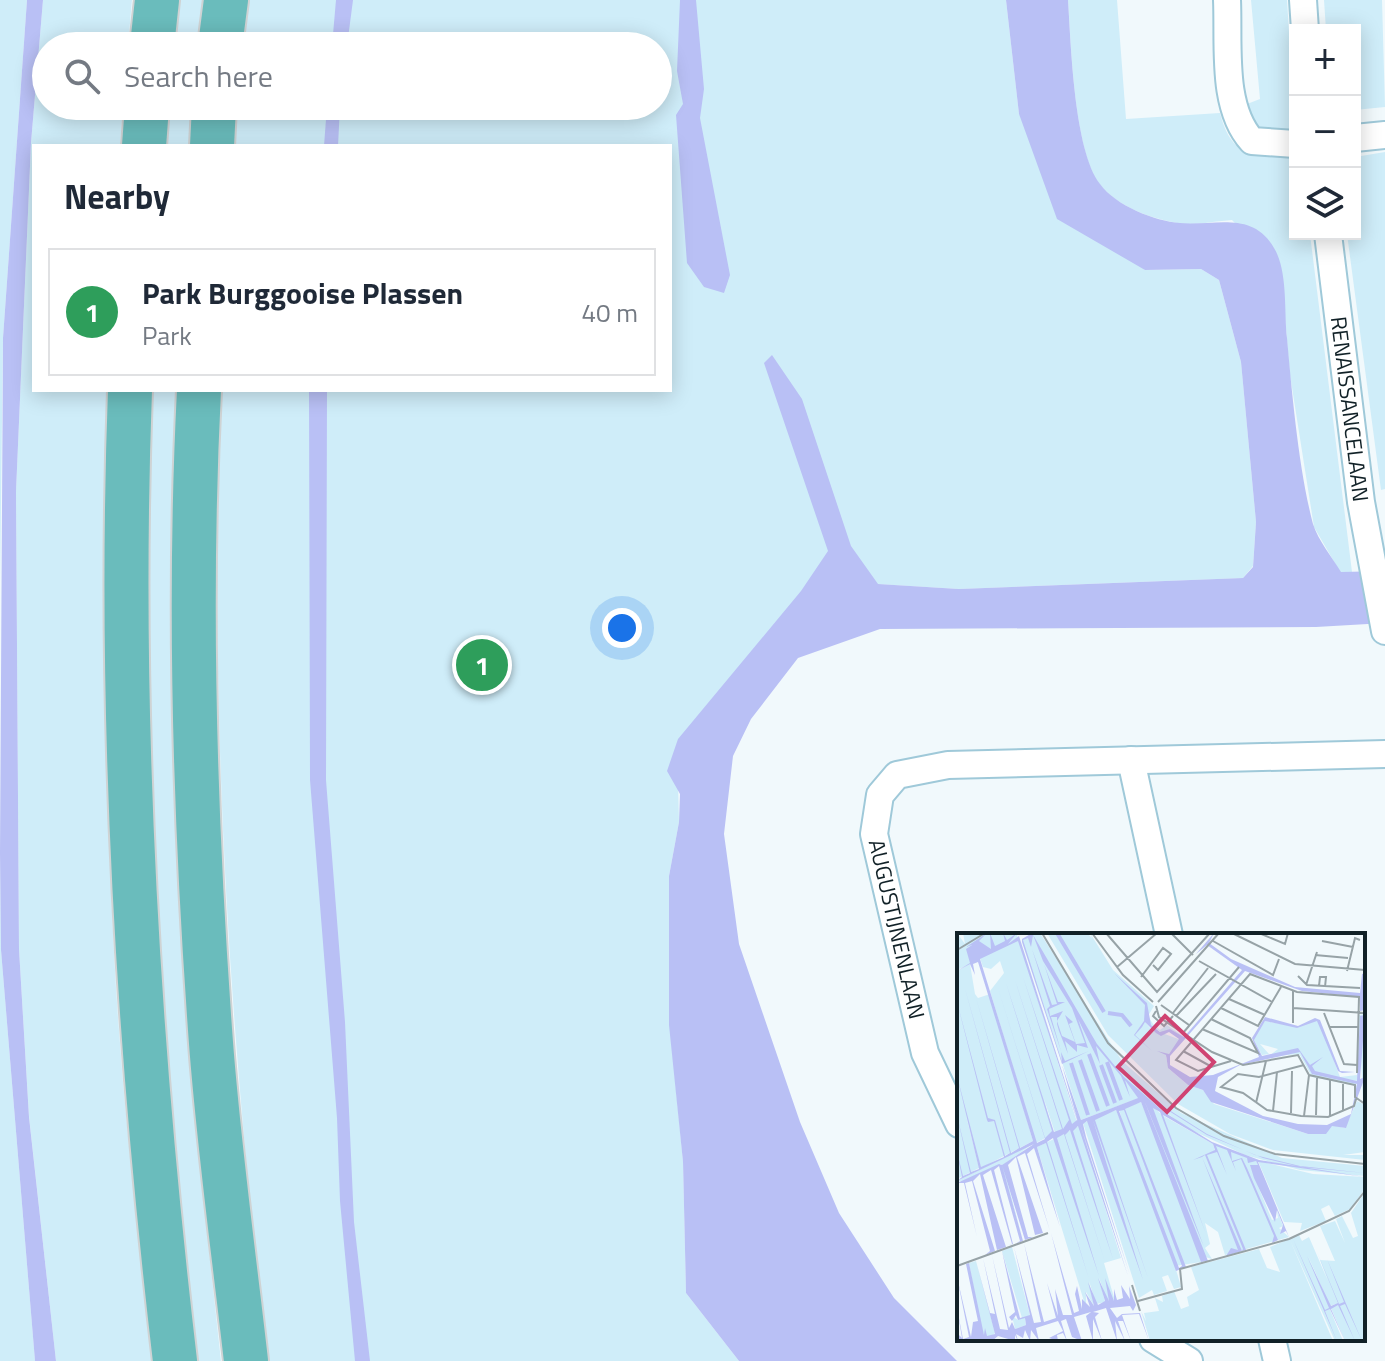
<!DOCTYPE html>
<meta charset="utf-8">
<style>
:root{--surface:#fff;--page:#f6f6f7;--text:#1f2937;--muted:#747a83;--line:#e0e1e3;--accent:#d04372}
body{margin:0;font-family:"Titillium Web",sans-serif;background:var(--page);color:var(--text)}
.controls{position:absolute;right:24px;top:24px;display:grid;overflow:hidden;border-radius:0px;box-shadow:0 4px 20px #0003}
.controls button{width:72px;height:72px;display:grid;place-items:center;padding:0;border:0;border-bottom:2px solid var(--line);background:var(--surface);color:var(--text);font:40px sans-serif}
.you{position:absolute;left:622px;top:628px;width:28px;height:28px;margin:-20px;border:6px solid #fff;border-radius:50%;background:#1a73e8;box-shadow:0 0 0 12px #1a73e833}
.badge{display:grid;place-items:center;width:52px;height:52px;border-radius:50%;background:var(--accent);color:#fff;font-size:26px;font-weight:700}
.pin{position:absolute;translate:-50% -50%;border:4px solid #fff;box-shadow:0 2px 8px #0006}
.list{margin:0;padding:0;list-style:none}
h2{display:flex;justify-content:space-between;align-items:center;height:104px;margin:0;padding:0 32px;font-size:34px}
h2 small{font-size:26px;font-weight:400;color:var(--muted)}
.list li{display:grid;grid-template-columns:52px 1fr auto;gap:24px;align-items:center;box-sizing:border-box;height:128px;margin:0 16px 16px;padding:0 16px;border:2px solid var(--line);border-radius:0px}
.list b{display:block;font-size:30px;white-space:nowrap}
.list p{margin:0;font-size:26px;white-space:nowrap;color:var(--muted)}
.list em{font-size:26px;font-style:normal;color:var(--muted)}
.icon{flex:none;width:44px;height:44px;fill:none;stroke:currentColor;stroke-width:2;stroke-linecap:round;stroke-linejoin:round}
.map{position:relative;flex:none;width:1385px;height:1361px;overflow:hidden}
.search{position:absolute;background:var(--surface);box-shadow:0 4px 20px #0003;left:32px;top:32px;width:640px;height:88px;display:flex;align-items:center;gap:20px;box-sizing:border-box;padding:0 28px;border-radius:44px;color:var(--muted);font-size:30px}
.panel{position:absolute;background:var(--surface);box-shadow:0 4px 20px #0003;left:32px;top:144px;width:640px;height:248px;border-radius:0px}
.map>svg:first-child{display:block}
.green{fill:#cfedf9}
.water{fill:#b9c0f5}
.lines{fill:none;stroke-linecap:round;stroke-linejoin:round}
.minor-casing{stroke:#9fc9d9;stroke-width:30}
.trunk-casing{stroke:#cfd3d4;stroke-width:48}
.minor{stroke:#fff;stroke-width:26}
.trunk{stroke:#6abcbc;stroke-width:44}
.labels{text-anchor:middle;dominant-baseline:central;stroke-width:6;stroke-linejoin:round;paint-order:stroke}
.street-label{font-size:22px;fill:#112127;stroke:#fff}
.inset-river{fill:none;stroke:#b9c0f5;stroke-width:4}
.inset-road{fill:none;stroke:#97a3a7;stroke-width:2}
.view{fill:#d04372;fill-opacity:0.15;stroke:#d04372;stroke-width:4}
.inset-edge{fill:none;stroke:#112127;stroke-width:4}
</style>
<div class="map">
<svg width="1385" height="1361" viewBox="0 0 1385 1361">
<rect width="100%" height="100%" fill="#f1f9fc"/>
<g class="green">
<path d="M 0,0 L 27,0 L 3,338 L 0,583 Z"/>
<path d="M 43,0 L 132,0 L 128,46 L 46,46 L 46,106 L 123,106 L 120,146 L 34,146 L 34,390 L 108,390 C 103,577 104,765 114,952 C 121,1089 137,1225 152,1361 L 56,1361 L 29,1116 L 19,949 L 16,492 L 31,143 Z"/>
<path d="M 173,0 L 206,0 L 203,46 L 169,46 Z"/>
<path d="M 247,0 L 1006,0 L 1019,114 L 1145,270 L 1201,269 L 1219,280 L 1241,362 L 1256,522 L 1253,566 L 1243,578 L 959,589 L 877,584 L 802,591 L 678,783 L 679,822 L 669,876 L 670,1027 L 683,1162 L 686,1293 L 739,1361 L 267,1361 C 230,1039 208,714 221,390 L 670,390 L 670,146 L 234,146 L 237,106 L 658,106 L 658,46 L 242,46 Z"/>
<path d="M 1068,0 L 1117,0 L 1126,119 L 1220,113 C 1232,160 1253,153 1295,158 L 1295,234 L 1310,234 L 1352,572 L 1340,572 L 1314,527 L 1290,375 L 1281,271 L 1232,220 C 1215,221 1194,226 1177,223 C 1150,218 1119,207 1101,186 C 1074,154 1071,43 1068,0 Z"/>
<path d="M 1251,0 L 1287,0 L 1295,128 L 1265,136 L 1251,121 L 1247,104 L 1260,99 Z"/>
<path d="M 1324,0 L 1382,0 L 1385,107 L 1355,110 L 1355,30 L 1326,30 Z"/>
<path d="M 163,106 L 198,106 L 195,146 L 160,146 Z"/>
<path d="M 1385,152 L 1385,489 L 1381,490 L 1347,234 L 1355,234 L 1355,157 Z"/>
<path d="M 148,390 L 181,390 L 208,1241 L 221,1361 L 196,1361 L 162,1068 L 144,668 Z"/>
<path d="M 0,853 L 1,950 L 35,1361 L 0,1361 Z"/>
</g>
<g class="water">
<path d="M 27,0 L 43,0 L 31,143 L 16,492 L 19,949 L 29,1117 L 56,1361 L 35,1361 L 1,950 L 0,853 L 3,338 Z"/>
<path d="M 336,0 L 353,0 L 347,46 L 332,46 Z"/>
<path d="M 680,0 L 696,0 L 704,89 L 700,118 L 730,275 L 724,293 L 704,287 L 687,263 L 676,115 L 683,104 L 677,71 Z"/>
<path d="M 1006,0 L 1068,0 C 1071,45 1074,150 1100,184 C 1116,206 1155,221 1180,223 C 1214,226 1253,210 1274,248 C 1288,271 1284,311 1287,338 C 1292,394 1299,471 1313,524 C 1318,540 1332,557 1341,572 L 1385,571 L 1385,623 L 1316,627 L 880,629 L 798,658 L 751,719 L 733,756 L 724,834 L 739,944 L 800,1122 L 839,1213 L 894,1298 L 957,1361 L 739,1361 L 686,1293 L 683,1162 L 669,1025 L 669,876 L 679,822 L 680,794 L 667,771 L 678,739 L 801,591 L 828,551 L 764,363 L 772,355 L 802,399 L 851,546 L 878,584 L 959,589 L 1243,578 L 1253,567 L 1256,522 L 1241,362 L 1219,280 L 1201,269 L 1145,270 L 1057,219 L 1019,114 Z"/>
<path d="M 327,106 L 340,106 L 338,146 L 324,146 Z"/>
<path d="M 309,390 L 327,390 L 326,780 L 345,1022 L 354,1222 L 370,1361 L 355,1361 L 340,1201 L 337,1118 L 310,780 Z"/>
</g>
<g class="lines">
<g class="minor-casing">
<g id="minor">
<path d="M 1227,0 C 1229,45 1221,107 1252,141 L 1295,144"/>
<path d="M 1303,0 L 1305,30"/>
<path d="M 1355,138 L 1385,135"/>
<path d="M 1328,234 L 1361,502 L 1385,631"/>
<path d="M 1131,760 L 1169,935"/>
<path d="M 959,1124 L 925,1053 L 874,834 L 880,795 L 897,775 L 948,765 L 1385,754"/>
<path d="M 1153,1339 L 1189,1361"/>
<path d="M 1272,1339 L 1277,1361"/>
</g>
</g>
<g class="trunk-casing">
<g id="trunk">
<path d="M 152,46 L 157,0"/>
<path d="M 220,46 L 226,0"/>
<path d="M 144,146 L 147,106"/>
<path d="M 212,146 L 214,106"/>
<path d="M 130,390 C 118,714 137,1039 175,1361"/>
<path d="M 199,390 C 188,606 195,827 211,1043 C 219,1149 234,1255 246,1361"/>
</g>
</g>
<use href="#minor" class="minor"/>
<use href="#trunk" class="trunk"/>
</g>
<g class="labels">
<g class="street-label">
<text transform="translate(1350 409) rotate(83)">RENAISSANCELAAN</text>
<text transform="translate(897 929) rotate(77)">AUGUSTIJNENLAAN</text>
</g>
</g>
<g transform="translate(957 933)">
<rect width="408" height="408" fill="#f1f9fc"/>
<path d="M 0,0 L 8,11 L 6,0 L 60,2 L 120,189 L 98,200 L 87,166 L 96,201 L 79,210 L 33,58 L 47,40 L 43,28 L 34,36 L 26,34 L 23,25 L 13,31 L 18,61 L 21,65 L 33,61 L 76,208 L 24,235 L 9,182 L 22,235 L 0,246 L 0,38 L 11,32 L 0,37 ZM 77,0 L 83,0 L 165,128 L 224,180 L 325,225 L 408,233 L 408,243 L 343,237 L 288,222 L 230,195 L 187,163 L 124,187 L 65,7 ZM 90,0 L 130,0 L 135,5 L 133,0 L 156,37 L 197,73 L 191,83 L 196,91 L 203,97 L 210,92 L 227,104 L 213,96 L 205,100 L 194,92 L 189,85 L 190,72 L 189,90 L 194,96 L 224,107 L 209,124 L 212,136 L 231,152 L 246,157 L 257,171 L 351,201 L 375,192 L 388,195 L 400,168 L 408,172 L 408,219 L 386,222 L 408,222 L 408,227 L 316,217 L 273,201 L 221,171 L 151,102 ZM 408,81 L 406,168 L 403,103 L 401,148 L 361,141 L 399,150 L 401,166 L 400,153 L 355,144 L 343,122 L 302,127 L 345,121 L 312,123 L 321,116 L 303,111 L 312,121 L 305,122 L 296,105 L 308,88 L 341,94 L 354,87 L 362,88 L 383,144 L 400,142 L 402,82 ZM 189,167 L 205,182 L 256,211 L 258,218 L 259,212 L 299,228 L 302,233 L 294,232 L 297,241 L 304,238 L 307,245 L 299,248 L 315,287 L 321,285 L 320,277 L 326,293 L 322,295 L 332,304 L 268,322 L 261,299 L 248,290 L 253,311 L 248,315 L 255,326 L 245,323 L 244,329 L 218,333 L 224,354 L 217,356 L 211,342 L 205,344 L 210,358 L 197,362 L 195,357 L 182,365 L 126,190 L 131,188 L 134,193 L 134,186 L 159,177 L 168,198 L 162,176 L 184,169 L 208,228 ZM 122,193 L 164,325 L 147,330 L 158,368 L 150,367 L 142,345 L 148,369 L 139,371 L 132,348 L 137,373 L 129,359 L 129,375 L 80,214 L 97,206 L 111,244 L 99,205 ZM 77,210 L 46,232 L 66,308 L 44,231 L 6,248 L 0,248 ZM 301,228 L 356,241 L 408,244 L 408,256 L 393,276 L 378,283 L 372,272 L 364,276 L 369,288 L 343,298 L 345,290 L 327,289 ZM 408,259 L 408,408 L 388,408 L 374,375 L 379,371 L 373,373 L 351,323 L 386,408 L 378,408 L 333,307 L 376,408 L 193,408 L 184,378 L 189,388 L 187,380 L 202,378 L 198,365 L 206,369 L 205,363 L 217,358 L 224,376 L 232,373 L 230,364 L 242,357 L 234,334 L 302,316 L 310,335 L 323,339 L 313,314 L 342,302 L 345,308 L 352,304 L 371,348 L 363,327 L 378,328 L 363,293 L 378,288 L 388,310 L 379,286 L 385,283 L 396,305 L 401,303 L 394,280 ZM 55,314 L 75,390 L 68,386 L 69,392 L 58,396 L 55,383 L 61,387 L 65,385 L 45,318 ZM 19,328 L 38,400 L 35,403 L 27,403 L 22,384 L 12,330 Z" fill="#cfedf9"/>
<path d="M 30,0 L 22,8 L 34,16 L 33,0 L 38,13 L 48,8 L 46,0 L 50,7 L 60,0 L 51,11 L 62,3 L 121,189 L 105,132 L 124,187 L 181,165 L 168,147 L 173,164 L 164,143 L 139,113 L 143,131 L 121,86 L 131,115 L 120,112 L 120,119 L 108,108 L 111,121 L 102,98 L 100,91 L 100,84 L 94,84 L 104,118 L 90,76 L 93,73 L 75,16 L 95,72 L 100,71 L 87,31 L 101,69 L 108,69 L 92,76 L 93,83 L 106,78 L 100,88 L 105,103 L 118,109 L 108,82 L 116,89 L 112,91 L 119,111 L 128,110 L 115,75 L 86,28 L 76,2 L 74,14 L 71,5 L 66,7 L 105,129 L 104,119 L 108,128 L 132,118 L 105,131 L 65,9 L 65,6 L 75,0 L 140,111 L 167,144 L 207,179 L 255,209 L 302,227 L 408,244 L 301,229 L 332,304 L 329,298 L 323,301 L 326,292 L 320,277 L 318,289 L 297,245 L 293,232 L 301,232 L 299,228 L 291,230 L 290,225 L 274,219 L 275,228 L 285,225 L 290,235 L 321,307 L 315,310 L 317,303 L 284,226 L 276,229 L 279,238 L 270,217 L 259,213 L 270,242 L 260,219 L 250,222 L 289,317 L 269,323 L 274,315 L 281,317 L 245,224 L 236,227 L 258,217 L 256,211 L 206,182 L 249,301 L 203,179 L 196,175 L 247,314 L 187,167 L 251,328 L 244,329 L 184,169 L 168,176 L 229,334 L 219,338 L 159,177 L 138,187 L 191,345 L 136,187 L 186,347 L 130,188 L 126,191 L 129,204 L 173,342 L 123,191 L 171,343 L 121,193 L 116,198 L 156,326 L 113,197 L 108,202 L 148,329 L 107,201 L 100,205 L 142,343 L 96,205 L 90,209 L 132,346 L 89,210 L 80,214 L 103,294 L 77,215 L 70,221 L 93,298 L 68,220 L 60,224 L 86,300 L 78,302 L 59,224 L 51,232 L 71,304 L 76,304 L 68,307 L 45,232 L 66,308 L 58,311 L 63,308 L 42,233 L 37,237 L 56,311 L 51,312 L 55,311 L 34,237 L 26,242 L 49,314 L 40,317 L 23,241 L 16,248 L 38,318 L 28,322 L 33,318 L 15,248 L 8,250 L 20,304 L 7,250 L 0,250 L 42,231 L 45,232 L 77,211 L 0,248 L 5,244 L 0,219 L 6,243 L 13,240 L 0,183 L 14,239 L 22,236 L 0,143 L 24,234 L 47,224 L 37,188 L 31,189 L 30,187 L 0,69 L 31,185 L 38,187 L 48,223 L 53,220 L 7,52 L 54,220 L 62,215 L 19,65 L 63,215 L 76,208 L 21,29 L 16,31 L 18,42 L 13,31 L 0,38 L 13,30 L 9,16 L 15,12 L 9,14 ZM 61,8 L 120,187 L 115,191 L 66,44 L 112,187 L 106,196 L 58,47 L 105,196 L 97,199 L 49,50 L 95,198 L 88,205 L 40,52 L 88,206 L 80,210 L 23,26 ZM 167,177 L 225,333 L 222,335 L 162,178 ZM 248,222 L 286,316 L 285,318 L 245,224 ZM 79,0 L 144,110 L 209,175 L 250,201 L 298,222 L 343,233 L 408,240 L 344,234 L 306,225 L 250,202 L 212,178 L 144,110 ZM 257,0 L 252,10 L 274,26 L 338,54 L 403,60 L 405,41 L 408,40 L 408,77 L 403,78 L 403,64 L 345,58 L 288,38 L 213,123 L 213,132 L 233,144 L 256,142 L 302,124 L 295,105 L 308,84 L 341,93 L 358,85 L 363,87 L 383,138 L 398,139 L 385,140 L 381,138 L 360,88 L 340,95 L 308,88 L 297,107 L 305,123 L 341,115 L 353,132 L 366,124 L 355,133 L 358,138 L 400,148 L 403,83 L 408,82 L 403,146 L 408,144 L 389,195 L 375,193 L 369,201 L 351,201 L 254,169 L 246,157 L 231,152 L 211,135 L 209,122 L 200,118 L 212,121 L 222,106 L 212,99 L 204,103 L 199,100 L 188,89 L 185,94 L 178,102 L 195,118 L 177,102 L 187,88 L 188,72 L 157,40 L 190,70 L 194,92 L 203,99 L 213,96 L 227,104 L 285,37 L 250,12 L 239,21 ZM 343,119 L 355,141 L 400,151 L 394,181 L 370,192 L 341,191 L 306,183 L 258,158 L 261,144 L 283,132 ZM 94,300 L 117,380 L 122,378 L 118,361 L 120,353 L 125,376 L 125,366 L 133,374 L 128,359 L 137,373 L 131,349 L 141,372 L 148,368 L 141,345 L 152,368 L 148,345 L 157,368 L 157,356 L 160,367 L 166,365 L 164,352 L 173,366 L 172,353 L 179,372 L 176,378 L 173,373 L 153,375 L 160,385 L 165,381 L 183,380 L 192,408 L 182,381 L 165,382 L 174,408 L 166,388 L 161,388 L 168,408 L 158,388 L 160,408 L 149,375 L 136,379 L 142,380 L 138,384 L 145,408 L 136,386 L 136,408 L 129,383 L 134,379 L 117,384 L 125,408 L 115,404 L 109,386 L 104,388 L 110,408 L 106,400 L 100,402 L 101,408 L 92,405 L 106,398 L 101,388 L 79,395 L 82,408 L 74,397 L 73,408 L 68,397 L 66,405 L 59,401 L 61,408 L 58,402 L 58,408 L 41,403 L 35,408 L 0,408 L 0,400 L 5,405 L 0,375 L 6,406 L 12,404 L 0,344 L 14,404 L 16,389 L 21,388 L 9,331 L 12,330 L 27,402 L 28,395 L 30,403 L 38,401 L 19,328 L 33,380 L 38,381 L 26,325 L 43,396 L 51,397 L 35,322 L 52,395 L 55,389 L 58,396 L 69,392 L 68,385 L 61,387 L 59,382 L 55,388 L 52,384 L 58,379 L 45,318 L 63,385 L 73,382 L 57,314 L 77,390 L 84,389 L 67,310 L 87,389 L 99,385 L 90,350 L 101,383 L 98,356 L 106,382 L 115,382 ZM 336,306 L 368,377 L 372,375 L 350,323 L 374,373 L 381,370 L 360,319 L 382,371 L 387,369 L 370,326 L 405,408 L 388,371 L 383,373 L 398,408 L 381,372 L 374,376 L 388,408 L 373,376 L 368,378 L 380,408 Z" fill="#b9c0f5" fill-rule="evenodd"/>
<path class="inset-river" d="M 100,0 L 147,79M 151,80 L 165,82 L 174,93M 132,121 L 151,173M 123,127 L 141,178M 150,129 L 164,167M 114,130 L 131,182M 144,132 L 158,170"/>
<path class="inset-road" d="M 85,0 L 151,110 L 219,175 L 267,203 L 318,221 L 408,231M 135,0 L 166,42 L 196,69M 149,0 L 200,59 L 253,0M 214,0 L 236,22M 275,0 L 338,31 L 408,37M 302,0 L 328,11 L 331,0M 256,8 L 316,42 L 322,26M 365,8 L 396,14M 0,17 L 28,0M 358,22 L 391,25M 242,28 L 315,69M 160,34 L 200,0M 390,38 L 398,5 L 403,7M 341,43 L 350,52 L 403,55M 184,44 L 206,15 L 214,21 L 201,37 L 196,32M 349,52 L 360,19M 362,53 L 363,44 L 369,44 L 368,54M 272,66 L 308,82M 201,69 L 262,0M 204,72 L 232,92M 199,73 L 202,84 L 255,119 L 286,132 L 341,122 L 352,142 L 398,152 L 398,164 L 408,171M 264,75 L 301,93 L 324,54M 336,75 L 408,80M 199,78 L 196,83 L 207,93 L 216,83M 216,80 L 251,35M 367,80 L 387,131 L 400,132M 219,83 L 259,41M 336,90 L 336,58M 372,94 L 401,94M 245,96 L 301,120 L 293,105 L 254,86M 226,100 L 282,34M 226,118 L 255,134M 274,128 L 241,138 L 219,127 L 293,41 L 340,59 L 402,64 L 400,140M 347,132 L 302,144 L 281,141 L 264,154 L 286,160 L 310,177 L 344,183 L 371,184 L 397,173 L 399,166M 299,170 L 309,128M 386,177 L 386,151M 316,178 L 320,139M 334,180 L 335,138M 359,182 L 360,145M 347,183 L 352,142M 373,184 L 373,146M 0,333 L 91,300M 175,352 L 183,378M 181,368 L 225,356 L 223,336 L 332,306 L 392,278 L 408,258"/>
<path class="view" d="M 208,83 L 257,129 L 210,179 L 161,134 Z"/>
<rect width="408" height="408" class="inset-edge"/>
</g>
</svg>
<div class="controls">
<button>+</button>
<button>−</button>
<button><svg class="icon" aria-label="layers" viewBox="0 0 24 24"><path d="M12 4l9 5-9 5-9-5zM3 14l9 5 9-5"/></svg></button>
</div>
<div class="you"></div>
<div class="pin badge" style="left:482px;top:665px;background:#2e9e5b">1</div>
<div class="search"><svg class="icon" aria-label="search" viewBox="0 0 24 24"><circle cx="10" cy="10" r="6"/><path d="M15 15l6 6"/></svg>Search here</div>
<section class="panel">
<h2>Nearby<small></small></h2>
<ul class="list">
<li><span class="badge" style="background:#2e9e5b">1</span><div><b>Park Burggooise Plassen</b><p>Park</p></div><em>40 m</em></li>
</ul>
</section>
</div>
